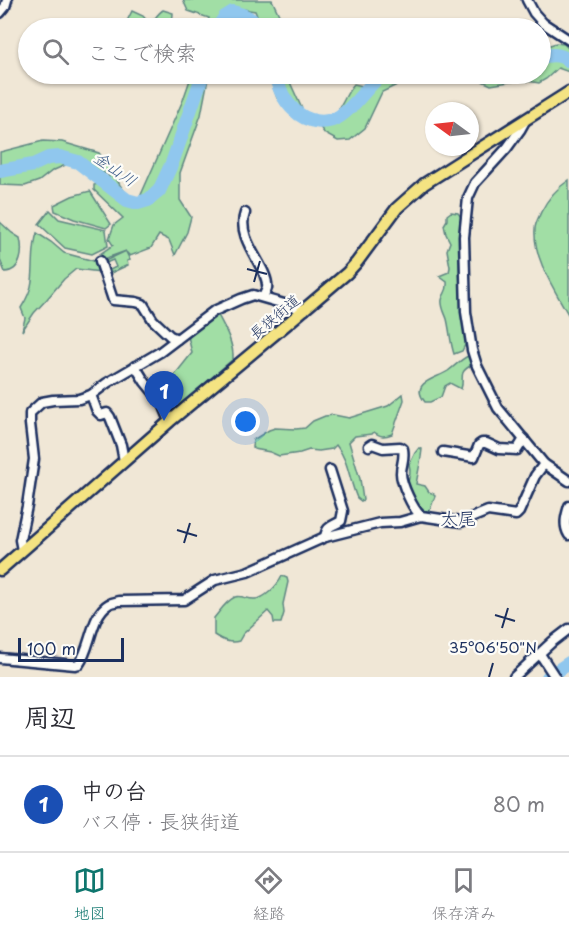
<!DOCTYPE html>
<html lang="ja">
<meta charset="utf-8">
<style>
:root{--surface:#fff;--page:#f2f2f3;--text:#2b2b33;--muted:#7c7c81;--line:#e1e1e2;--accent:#0f766e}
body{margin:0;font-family:"Playpen Sans","Klee One",sans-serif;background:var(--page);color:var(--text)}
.compass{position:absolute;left:425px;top:102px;width:54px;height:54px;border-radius:50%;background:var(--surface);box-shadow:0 2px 4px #0004;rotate:285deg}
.scale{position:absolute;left:18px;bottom:15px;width:106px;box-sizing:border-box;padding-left:6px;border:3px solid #1b2f5e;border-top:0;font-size:16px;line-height:21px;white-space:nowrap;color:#1b2f5e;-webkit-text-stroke:4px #fdfcf7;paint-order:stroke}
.you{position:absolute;left:246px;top:422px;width:21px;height:21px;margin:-15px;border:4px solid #fff;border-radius:50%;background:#1a73e8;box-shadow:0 0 0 9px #1a73e833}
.badge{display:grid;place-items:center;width:39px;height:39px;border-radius:50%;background:var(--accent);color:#fff;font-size:20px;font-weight:700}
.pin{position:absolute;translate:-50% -50px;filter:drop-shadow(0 2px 3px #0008)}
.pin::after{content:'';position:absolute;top:32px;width:21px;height:18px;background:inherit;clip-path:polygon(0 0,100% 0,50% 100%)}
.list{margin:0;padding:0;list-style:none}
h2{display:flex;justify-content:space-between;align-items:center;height:78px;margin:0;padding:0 24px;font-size:26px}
h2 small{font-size:20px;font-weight:400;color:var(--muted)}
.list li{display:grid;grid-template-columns:39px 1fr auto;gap:18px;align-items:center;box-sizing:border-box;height:96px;padding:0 24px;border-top:2px solid var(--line)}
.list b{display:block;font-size:22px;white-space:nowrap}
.list p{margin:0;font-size:20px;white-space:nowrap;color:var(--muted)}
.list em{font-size:20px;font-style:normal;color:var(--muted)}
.icon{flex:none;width:33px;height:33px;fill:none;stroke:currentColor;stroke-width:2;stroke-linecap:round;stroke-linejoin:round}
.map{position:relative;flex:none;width:569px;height:677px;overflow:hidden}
.search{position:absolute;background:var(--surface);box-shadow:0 2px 4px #0004;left:18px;right:18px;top:18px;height:66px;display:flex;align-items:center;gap:15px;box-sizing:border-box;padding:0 21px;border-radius:33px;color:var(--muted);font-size:22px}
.sheet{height:174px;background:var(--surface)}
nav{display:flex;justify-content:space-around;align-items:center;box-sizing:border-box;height:84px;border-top:2px solid var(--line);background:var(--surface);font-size:16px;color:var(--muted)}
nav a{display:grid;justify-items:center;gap:3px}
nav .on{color:var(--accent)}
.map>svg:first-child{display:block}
.green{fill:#a1dea5;stroke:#5e8682;stroke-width:1.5}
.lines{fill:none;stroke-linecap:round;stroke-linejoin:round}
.river{stroke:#90c7ee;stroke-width:14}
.minor-casing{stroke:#1b2f5e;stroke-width:13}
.major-casing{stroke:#1b2f5e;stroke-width:15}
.minor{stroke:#fdfcf7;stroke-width:8}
.major{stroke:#f4e382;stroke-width:10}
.ticks{fill:none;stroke:#1b2f5e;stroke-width:2}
.labels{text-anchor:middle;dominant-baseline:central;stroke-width:4.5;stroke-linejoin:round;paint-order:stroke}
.street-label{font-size:15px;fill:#1b2f5e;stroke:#fdfcf7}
.water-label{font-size:16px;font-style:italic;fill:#3e5d89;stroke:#fdfcf7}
.quarter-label{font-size:18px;fill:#1b2f5e;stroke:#fdfcf7}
.ticks-label{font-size:15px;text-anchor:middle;fill:#1b2f5e;stroke:#fdfcf7;stroke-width:4.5;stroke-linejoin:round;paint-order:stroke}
</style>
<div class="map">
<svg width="569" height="677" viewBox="0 0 569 677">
<rect width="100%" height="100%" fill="#f0e7d6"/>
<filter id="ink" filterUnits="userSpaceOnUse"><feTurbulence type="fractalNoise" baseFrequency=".0167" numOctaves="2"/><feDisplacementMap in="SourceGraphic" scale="12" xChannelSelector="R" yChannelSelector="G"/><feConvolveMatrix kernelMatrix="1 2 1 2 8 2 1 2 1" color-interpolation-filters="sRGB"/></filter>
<g filter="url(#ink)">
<g class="green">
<path d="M 183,0 L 272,0 L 281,19 L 282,28 L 262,28 L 255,11 L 243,9 L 223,28 L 206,28 L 209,18 L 188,11 Z"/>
<path d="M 163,10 L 173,13 L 172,28 L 131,28 L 131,25 L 127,21 L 132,11 L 143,16 L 150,24 C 155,19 158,13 163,10 Z"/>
<path d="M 556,43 L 564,44 L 569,49 L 569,72 L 558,68 L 546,79 L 539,83 L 522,80 L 491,85 L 478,79 L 416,76 L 382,92 L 365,128 L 350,140 L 338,141 L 325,134 L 319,126 C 325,118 332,117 338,110 C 344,102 346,93 354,84 L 363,86 L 379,74 L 540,74 L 541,48 Z"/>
<path d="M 192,74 L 209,74 L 201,115 L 180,173 L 180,200 L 191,217 L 187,232 L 175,255 L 169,240 L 159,235 L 151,248 L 130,256 L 126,252 L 130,260 L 127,261 L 128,265 L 111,273 L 110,270 L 116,267 L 113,260 L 106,263 L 105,261 L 126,251 L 104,259 L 100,254 L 113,245 L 109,239 L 114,225 L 123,218 L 94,190 L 94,185 L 110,181 L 108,174 L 70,163 L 52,171 L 39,181 L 25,186 L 0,185 L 0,152 L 43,141 L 62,142 L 99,153 L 109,166 L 120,185 L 129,197 L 140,197 L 183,100 Z"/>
<path d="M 268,74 L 288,74 L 289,80 L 303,111 L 288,111 L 277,98 Z"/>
<path d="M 569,180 L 569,316 C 555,290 533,259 535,229 C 535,223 539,217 541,212 C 548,198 557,188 569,180 Z"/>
<path d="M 90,191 L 111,224 L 106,228 L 74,219 L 55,211 L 54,205 L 72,196 Z"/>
<path d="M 50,210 L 59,219 L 106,230 L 108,246 L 92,254 L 65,248 L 39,224 Z"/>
<path d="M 451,212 L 458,213 L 461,217 C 456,259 461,302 466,343 L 462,351 L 454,354 C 450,342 450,331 447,319 C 445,313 441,307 442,300 C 444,291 448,293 447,282 L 439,276 L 449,272 L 450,267 L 447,250 L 450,242 L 446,234 L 444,225 L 447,220 L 447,215 Z"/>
<path d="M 0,222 L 12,233 L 20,238 C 23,251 22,271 5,272 L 0,260 Z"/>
<path d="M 37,233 L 51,242 L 64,253 L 94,261 L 101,272 L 76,269 L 64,279 L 47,299 L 34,313 L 22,331 L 25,318 L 21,308 C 26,300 31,291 32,281 C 34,265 32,249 37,233 Z"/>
<path d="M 215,315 L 218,315 C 225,328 234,344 233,359 L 174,410 C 171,401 165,396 163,387 L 169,382 L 192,353 L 188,336 Z"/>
<path d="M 468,356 L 471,361 L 470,366 C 457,374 465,378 461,389 L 450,383 L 445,386 L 441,397 L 430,402 L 425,402 C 409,382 436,379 448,371 C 455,366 460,360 468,356 Z"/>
<path d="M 403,394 L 404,400 L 392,434 C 384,437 381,437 374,432 L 372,434 L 355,436 L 349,442 L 360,479 L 363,500 L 361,501 L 357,498 C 349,480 349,461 336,445 L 332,449 L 319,451 L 309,450 L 300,453 L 279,456 L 270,452 L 254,449 L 252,447 L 253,440 L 269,430 L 275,428 L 296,429 L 305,428 L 313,421 L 325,416 L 334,415 L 349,418 L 388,406 Z"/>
<path d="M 419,448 L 422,449 C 421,460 418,473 416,484 L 425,486 L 429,492 L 434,494 L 435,496 L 430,510 L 422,514 L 406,485 C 410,479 411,472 409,465 L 415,453 Z"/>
<path d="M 282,576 L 287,578 L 288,582 L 283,604 L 284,613 L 281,623 L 274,623 L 273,617 L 268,611 L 243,634 L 239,641 C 230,644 222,640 214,635 L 214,618 C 220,611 226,601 235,597 C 241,595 247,599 254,599 C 264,600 278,585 282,576 Z"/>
</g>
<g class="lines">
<g class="river">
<path d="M 217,28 L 225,17 L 233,12 C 244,15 253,18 258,28"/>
<path d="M 540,58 C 550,54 560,53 569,61"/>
<path d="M 275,74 C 278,86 284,101 294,110 C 306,122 326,126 340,116 C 357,105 367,85 383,74"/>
<path d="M 0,171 L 33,165 L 48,158 L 60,157 L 78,162 L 127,200 L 138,203 L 148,200 L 159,191 L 172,163 L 203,74"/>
<path d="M 548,677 L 569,663"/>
</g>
<g class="minor-casing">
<g id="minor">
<path d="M 527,0 L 534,13 L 543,23 L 569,40"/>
<path d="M 0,13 L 5,7 L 7,0"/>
<path d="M 525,121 L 520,130 L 507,148 L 475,183 L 468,198 L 464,237 L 466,312 L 472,350 L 477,366 L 498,408 L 544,464 L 569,481"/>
<path d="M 245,213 C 235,240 270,269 267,288 C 266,291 264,295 263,297"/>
<path d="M 100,261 L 113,300 L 136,302 L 143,304 L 153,320 L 170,336 L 177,339"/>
<path d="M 135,366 L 145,382 L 163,404 L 170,421"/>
<path d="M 91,395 L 97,411 L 101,415 L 107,413 L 110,417 L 121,445 L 124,461"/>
<path d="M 369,446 L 372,444 L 383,448 L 400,447 L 403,449 C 405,460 401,464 401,473 C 401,483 413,510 421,516"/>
<path d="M 443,452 L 474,457 L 479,445 L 482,443 L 486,443 L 499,449 L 517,450 L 524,439"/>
<path d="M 569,506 C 566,516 563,525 569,535"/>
<path d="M 325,537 C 327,525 332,527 341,521 L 343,511 L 330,470"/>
<path d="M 22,550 L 20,540 L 27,506 L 34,459 L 30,424 L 30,413 L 42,402 L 53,400 L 79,399 L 91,395 L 107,383 L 160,352 L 214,311 L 241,299 L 253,295 L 305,310"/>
<path d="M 540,654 L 555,677"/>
<path d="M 0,658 L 75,665 L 79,664 C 91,648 91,614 109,604 C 112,602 116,602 119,601 L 184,600 L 215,580 L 247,572 L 325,537 L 380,523 L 400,522 L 421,516 L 461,522 L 488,511 L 516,515 L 519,512 L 535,476 L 544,464"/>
<path d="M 514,677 L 552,642 L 569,629"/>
</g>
</g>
<g class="major-casing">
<path id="major" d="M 0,570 L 170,421 L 287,324 L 347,273 L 357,262 L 397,208 L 424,184 L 569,92"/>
</g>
<use href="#minor" class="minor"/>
<use href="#major" class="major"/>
</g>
</g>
<path class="ticks" d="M 247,269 L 267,274M 254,282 L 260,261M 177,530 L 197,536M 184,543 L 190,523M 495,615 L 515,621M 502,628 L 508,608M 489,677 L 493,663"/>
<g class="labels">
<g class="street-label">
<text transform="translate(274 316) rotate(-40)">長狭街道</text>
</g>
<g class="water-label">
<text transform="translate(116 168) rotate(35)">金山川</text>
</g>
<g class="quarter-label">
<text x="458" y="517">太尾</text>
</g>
</g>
<g class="ticks-label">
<text x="493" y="653">35°06'50"N</text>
</g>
</svg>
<svg class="compass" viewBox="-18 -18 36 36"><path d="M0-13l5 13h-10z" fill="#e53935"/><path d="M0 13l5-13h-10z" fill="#7c7c81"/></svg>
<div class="scale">100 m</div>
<div class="you"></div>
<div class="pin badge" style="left:164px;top:421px;background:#1a4fb4">1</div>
<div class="search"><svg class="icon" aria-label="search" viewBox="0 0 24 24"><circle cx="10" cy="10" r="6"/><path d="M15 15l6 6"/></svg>ここで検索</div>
</div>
<section class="sheet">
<h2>周辺<small></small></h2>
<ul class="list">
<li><span class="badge" style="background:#1a4fb4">1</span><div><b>中の台</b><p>バス停 · 長狭街道</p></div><em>80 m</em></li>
</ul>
</section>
<nav>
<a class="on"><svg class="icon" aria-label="map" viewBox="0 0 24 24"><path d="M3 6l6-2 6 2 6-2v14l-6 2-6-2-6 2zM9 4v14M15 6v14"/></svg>地図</a>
<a><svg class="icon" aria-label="directions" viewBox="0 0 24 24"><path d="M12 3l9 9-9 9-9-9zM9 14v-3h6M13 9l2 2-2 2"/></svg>経路</a>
<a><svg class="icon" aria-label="saved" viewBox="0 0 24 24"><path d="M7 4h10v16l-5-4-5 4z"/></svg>保存済み</a>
</nav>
